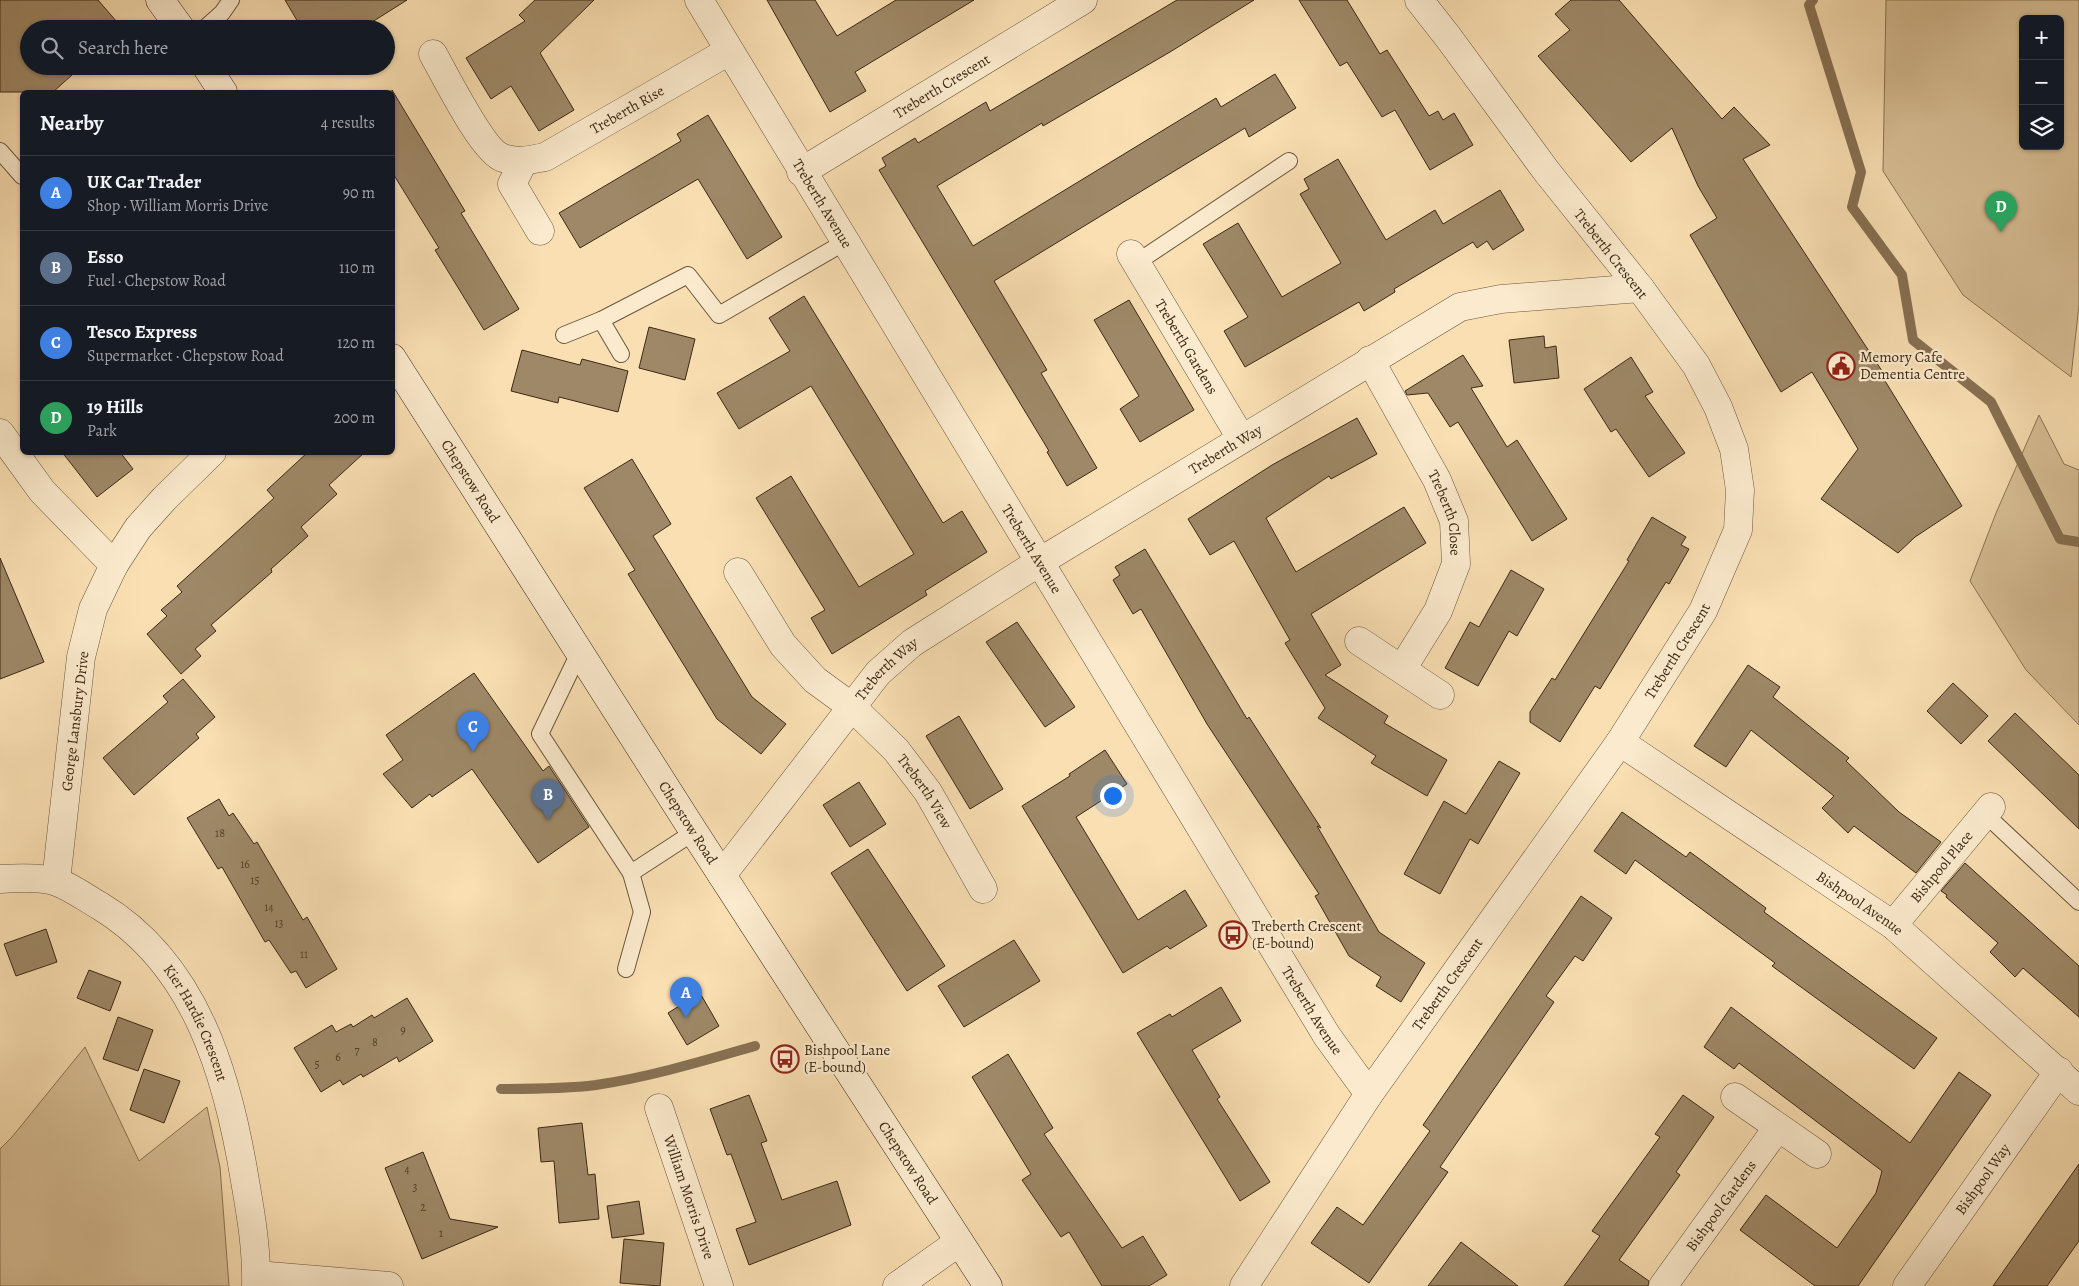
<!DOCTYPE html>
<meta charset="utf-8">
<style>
:root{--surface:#171b24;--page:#242831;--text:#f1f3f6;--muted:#9ea1a6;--line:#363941;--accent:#db2777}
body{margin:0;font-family:Alegreya,serif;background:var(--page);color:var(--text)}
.controls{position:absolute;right:15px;top:15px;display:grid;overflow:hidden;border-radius:8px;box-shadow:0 1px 4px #0004}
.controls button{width:45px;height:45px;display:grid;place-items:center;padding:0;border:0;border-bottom:1px solid var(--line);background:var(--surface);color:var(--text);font:25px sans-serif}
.you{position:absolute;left:1112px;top:795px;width:18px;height:18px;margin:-12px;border:4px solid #fff;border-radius:50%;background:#1a73e8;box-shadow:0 0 0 8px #1a73e833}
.badge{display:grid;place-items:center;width:32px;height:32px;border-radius:50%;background:var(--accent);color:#fff;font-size:16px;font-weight:700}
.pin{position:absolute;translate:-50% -41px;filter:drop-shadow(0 1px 2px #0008)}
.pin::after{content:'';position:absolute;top:26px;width:18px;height:15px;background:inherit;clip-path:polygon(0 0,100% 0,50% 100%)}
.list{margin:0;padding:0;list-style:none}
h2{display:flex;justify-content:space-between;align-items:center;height:65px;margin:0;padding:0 20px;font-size:21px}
h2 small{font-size:16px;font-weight:400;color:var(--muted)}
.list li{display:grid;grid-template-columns:32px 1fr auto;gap:15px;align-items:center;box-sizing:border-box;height:75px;padding:0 20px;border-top:1px solid var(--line)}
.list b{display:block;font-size:19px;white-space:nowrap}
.list p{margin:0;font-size:16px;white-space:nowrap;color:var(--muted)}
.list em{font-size:16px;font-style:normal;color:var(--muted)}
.icon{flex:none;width:28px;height:28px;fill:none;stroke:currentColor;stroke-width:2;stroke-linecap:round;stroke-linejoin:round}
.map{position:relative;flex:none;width:2079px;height:1286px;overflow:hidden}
.search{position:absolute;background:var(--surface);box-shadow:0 1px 4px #0004;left:20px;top:20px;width:375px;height:55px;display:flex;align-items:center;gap:12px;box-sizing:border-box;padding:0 18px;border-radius:28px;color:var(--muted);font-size:19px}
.panel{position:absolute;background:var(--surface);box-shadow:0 1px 4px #0004;left:20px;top:90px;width:375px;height:365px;border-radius:8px}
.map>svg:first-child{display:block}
.green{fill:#d9c097;stroke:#8a7456;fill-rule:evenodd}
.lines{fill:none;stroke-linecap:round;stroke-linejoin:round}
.stream{stroke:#877153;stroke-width:10}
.building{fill:#9e8867;stroke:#3c2915}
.lane-casing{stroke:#6b563c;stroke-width:18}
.street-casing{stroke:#6b563c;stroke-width:29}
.secondary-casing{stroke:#3c2915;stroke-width:29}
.lane{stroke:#fbeacd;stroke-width:16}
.street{stroke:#fbeacd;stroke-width:28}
.secondary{stroke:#fbeacd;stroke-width:28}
.labels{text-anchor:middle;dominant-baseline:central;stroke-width:4.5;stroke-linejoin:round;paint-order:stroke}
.number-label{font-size:12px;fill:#54412a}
.street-label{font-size:15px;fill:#3c2915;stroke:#fbeacd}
.poi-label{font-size:15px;fill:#3c2915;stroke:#fbeacd;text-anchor:start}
</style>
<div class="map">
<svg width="2079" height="1286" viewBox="0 0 2079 1286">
<rect width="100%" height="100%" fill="#f9dfb2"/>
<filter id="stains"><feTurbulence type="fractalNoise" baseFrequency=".004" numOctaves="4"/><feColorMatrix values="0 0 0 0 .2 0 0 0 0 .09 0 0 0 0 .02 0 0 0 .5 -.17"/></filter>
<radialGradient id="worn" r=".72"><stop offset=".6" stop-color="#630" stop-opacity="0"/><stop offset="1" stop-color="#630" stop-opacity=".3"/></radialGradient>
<g class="green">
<path d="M 1886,0 L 2079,0 L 2079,305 L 2071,377 L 1963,295 L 1883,171 ZM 2023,19 L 2060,19 L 2060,146 L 2023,146 Z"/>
<path d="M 2039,415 L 2064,464 L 2079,470 L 2079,725 L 2026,670 L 1970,581 L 1996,513 Z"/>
<path d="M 85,1047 L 139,1161 L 207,1107 L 220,1167 L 229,1286 L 0,1286 L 0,1149 L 12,1137 Z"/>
</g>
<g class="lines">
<g class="stream">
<path d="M 1813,0 L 1809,5 L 1861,172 L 1852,207 L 1902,275 L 1913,340 L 1991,402 L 2060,539 L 2079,542"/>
<path d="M 501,1089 C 532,1089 564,1089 596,1085 C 650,1077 703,1061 755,1046"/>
</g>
</g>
<g class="building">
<path d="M 0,0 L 98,0 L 123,29 L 29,29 L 29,66 L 82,66 L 53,92 L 0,92 Z"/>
<path d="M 285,0 L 407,0 L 361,29 L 302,29 Z"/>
<path d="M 535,0 L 594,0 L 540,53 L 574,110 L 539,131 L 511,86 L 491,99 L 466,58 L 525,21 L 519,15 Z"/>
<path d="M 767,0 L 815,0 L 837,36 L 896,0 L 974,0 L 855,72 L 866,91 L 830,112 Z"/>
<path d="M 1177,0 L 1254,0 L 1170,52 L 1043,126 L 1042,123 L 937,186 L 973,246 L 1216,98 L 1221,107 L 1275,74 L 1296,108 L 1249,137 L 1245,128 L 994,281 L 1047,370 L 1041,373 L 1097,468 L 1067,486 L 1047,452 L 1049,451 L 879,170 L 886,166 L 882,158 L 915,138 L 918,143 L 986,102 L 990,111 Z"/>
<path d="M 1299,0 L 1347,0 L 1380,54 L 1387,50 L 1429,116 L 1438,111 L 1443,120 L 1454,113 L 1473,145 L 1430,170 L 1395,110 L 1382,117 L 1347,62 L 1340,66 Z"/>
<path d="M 1571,0 L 1619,0 L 1722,119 L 1734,107 L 1770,145 L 1743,159 L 1884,374 L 1882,376 L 1962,506 L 1915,537 L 1898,553 L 1821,499 L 1858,449 L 1812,372 L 1781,392 L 1690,235 L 1717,218 L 1698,186 L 1672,128 L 1631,162 L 1538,56 L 1570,30 L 1555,14 Z"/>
<path d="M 392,90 L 465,211 L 461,213 L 519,309 L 484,330 L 435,250 L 439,248 L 392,172 Z"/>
<path d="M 708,115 L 782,237 L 747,259 L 698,179 L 580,248 L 559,213 L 681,141 L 677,134 Z"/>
<path d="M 1338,159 L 1386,240 L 1435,210 L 1443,224 L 1500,190 L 1524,230 L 1493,250 L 1487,241 L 1477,248 L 1473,242 L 1394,289 L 1395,292 L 1364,311 L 1359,302 L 1245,367 L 1224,331 L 1248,317 L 1203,244 L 1238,223 L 1282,297 L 1341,263 L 1300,194 L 1309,189 L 1304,179 Z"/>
<path d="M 804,296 L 943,523 L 962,511 L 987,552 L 925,591 L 927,595 L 832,654 L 811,618 L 825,610 L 756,498 L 791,476 L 859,587 L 914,554 L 811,386 L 739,429 L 717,393 L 790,351 L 769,318 Z"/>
<path d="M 1129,300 L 1194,410 L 1140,442 L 1120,409 L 1139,396 L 1094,320 Z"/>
<path d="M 649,327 L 695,339 L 685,380 L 639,368 Z"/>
<path d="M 1544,336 L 1545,348 L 1556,346 L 1559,378 L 1514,383 L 1509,340 Z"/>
<path d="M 522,350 L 580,365 L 582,359 L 628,371 L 618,412 L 559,397 L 558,403 L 511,391 Z"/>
<path d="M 1463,355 L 1483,386 L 1471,388 L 1507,447 L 1517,440 L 1567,519 L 1532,541 L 1458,422 L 1450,427 L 1428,393 L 1407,395 L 1405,391 Z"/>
<path d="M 1631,357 L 1653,392 L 1645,396 L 1685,453 L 1649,477 L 1616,429 L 1611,432 L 1584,389 Z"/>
<path d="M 1357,418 L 1377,454 L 1331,479 L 1329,476 L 1266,518 L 1296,572 L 1404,507 L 1426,543 L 1311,614 L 1341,665 L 1325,675 L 1388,716 L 1384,723 L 1447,760 L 1427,796 L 1371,763 L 1376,756 L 1318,718 L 1325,708 L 1285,643 L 1290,640 L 1234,541 L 1210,555 L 1188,519 L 1272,465 Z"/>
<path d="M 62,452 L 120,452 L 133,469 L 97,497 Z"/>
<path d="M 308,452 L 365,452 L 329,485 L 337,494 L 301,527 L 308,536 L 271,569 L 272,572 L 211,625 L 216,631 L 195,649 L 201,656 L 181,674 L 147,634 L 167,616 L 161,610 L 182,592 L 177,586 L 274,498 L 267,490 Z"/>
<path d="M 632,459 L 671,524 L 653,536 L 752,697 L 786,724 L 761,754 L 717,719 L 628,574 L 635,570 L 584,488 Z"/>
<path d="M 1652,517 L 1686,537 L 1681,545 L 1689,549 L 1669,584 L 1666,582 L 1600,689 L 1595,686 L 1560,742 L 1530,722 L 1530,712 L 1552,678 L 1555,680 L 1629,561 L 1627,560 Z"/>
<path d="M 1145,549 L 1247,719 L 1249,717 L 1321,828 L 1317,826 L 1379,932 L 1425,963 L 1401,1002 L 1376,986 L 1381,977 L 1349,956 L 1315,896 L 1319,894 L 1207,724 L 1141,609 L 1133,614 L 1113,580 L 1120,575 L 1115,567 Z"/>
<path d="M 0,558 L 44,662 L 0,679 Z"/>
<path d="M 1511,570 L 1544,589 L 1517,636 L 1509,631 L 1478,686 L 1445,668 L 1470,622 L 1479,627 Z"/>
<path d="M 1017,622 L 1075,707 L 1045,727 L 986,642 Z"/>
<path d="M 1748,665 L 1780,687 L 1773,697 L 1849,758 L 1846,761 L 1899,812 L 1941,842 L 1916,873 L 1854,826 L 1848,833 L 1822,808 L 1834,796 L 1751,730 L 1726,767 L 1694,746 Z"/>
<path d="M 474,673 L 543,771 L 549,766 L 589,827 L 538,863 L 472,769 L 432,797 L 430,794 L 412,808 L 383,774 L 403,760 L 386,735 Z"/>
<path d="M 183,679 L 215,717 L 196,734 L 199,738 L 134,795 L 103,758 L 168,702 L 163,696 Z"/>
<path d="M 1953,683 L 1988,716 L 1961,744 L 1927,711 Z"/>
<path d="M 2015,713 L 2079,775 L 2079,829 L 1988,741 Z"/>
<path d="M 959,716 L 1003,789 L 970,809 L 926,736 Z"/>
<path d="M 1105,750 L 1127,784 L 1076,817 L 1138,920 L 1185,890 L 1207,926 L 1170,949 L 1167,946 L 1123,973 L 1022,806 L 1070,776 L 1069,774 Z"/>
<path d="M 1499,761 L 1520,773 L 1478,844 L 1470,839 L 1440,894 L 1404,874 L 1444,801 L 1466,814 Z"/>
<path d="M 859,782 L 886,824 L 850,847 L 823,805 Z"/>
<path d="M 219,799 L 229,816 L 233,813 L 254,844 L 257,842 L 303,920 L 307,917 L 337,969 L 306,988 L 296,971 L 291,973 L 269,940 L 265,942 L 222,867 L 218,869 L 187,818 Z"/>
<path d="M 1622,812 L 1686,857 L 1690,852 L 1766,908 L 1764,912 L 1937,1038 L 1914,1069 L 1772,966 L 1775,963 L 1635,860 L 1626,874 L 1594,851 Z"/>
<path d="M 868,849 L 945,966 L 907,991 L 831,873 Z"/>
<path d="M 1965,863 L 2079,966 L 2079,1017 L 2023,968 L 2015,977 L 1990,952 L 1998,943 L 1946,897 L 1947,895 L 1941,891 Z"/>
<path d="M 1581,896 L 1612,918 L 1583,961 L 1575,956 L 1546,996 L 1554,1002 L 1440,1167 L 1448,1172 L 1369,1283 L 1311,1243 L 1337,1207 L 1363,1225 L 1430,1131 L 1423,1125 Z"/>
<path d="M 46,929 L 57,962 L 16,976 L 4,944 Z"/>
<path d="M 1014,940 L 1040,981 L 964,1027 L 938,986 Z"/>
<path d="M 89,970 L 121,982 L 110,1011 L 77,998 Z"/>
<path d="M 1221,987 L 1241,1021 L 1192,1050 L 1220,1097 L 1217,1099 L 1270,1182 L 1240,1201 L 1137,1033 L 1170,1014 L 1172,1017 Z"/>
<path d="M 700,993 L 719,1026 L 687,1045 L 668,1013 Z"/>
<path d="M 407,998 L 433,1041 L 399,1062 L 397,1057 L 363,1077 L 361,1074 L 343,1085 L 340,1080 L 321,1092 L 294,1048 L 332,1025 L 336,1032 L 351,1024 L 353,1027 L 372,1015 L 374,1018 Z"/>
<path d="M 1731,1007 L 1910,1143 L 1959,1072 L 1991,1095 L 1858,1286 L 1815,1286 L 1740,1230 L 1766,1195 L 1837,1248 L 1876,1193 L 1882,1171 L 1739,1063 L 1734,1069 L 1704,1047 Z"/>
<path d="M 118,1017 L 153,1030 L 138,1071 L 103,1059 Z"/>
<path d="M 1008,1054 L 1053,1128 L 1044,1134 L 1122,1248 L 1143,1236 L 1167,1275 L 1149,1286 L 1102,1286 L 1069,1232 L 1061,1237 L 1022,1180 L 1031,1174 L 972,1077 Z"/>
<path d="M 144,1069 L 180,1081 L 164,1123 L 130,1110 Z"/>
<path d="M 749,1095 L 767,1141 L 761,1143 L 782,1200 L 837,1181 L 851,1225 L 749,1265 L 736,1229 L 756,1222 L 731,1154 L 727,1155 L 710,1109 Z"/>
<path d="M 1683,1095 L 1714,1117 L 1676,1172 L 1680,1175 L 1619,1260 L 1649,1281 L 1648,1286 L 1564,1286 L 1600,1236 L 1592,1231 L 1660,1137 L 1655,1134 Z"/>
<path d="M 582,1123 L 588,1175 L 595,1174 L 599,1219 L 559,1223 L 554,1161 L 541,1162 L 538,1128 Z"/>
<path d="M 423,1152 L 450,1219 L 498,1227 L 422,1259 L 385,1168 Z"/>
<path d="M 2079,1164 L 2079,1241 L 2047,1286 L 1993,1286 Z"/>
<path d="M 639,1201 L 644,1234 L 612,1238 L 607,1206 Z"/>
<path d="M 624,1239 L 664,1243 L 660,1286 L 620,1283 Z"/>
<path d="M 1461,1242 L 1518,1286 L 1428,1286 Z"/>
</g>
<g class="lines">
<g class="lane-casing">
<g id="lane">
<path d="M 204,29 L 222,13 L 231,0"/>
<path d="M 0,151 L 22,176"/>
<path d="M 1136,263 L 1289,161"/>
<path d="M 601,320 L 688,275 L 719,315 L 845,242"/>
<path d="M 564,335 L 601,320 L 621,354"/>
<path d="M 580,651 L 540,734 L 631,873 L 694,832"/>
<path d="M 1985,814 L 2079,902"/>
<path d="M 626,969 L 642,912 L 631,873"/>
</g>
</g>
<g class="street-casing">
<g id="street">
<path id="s1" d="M 699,0 L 1327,1036 L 1369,1094"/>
<path id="s2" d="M 433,54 C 445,75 483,152 503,158 C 518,163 530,160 545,157 L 729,51"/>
<path d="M 523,162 L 512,184 L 540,231"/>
<path id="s3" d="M 801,172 L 1083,0"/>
<path id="s4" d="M 1131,254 L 1241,438"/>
<path id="s5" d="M 1370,360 L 1437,480 L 1454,521 L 1456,564 L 1438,611 L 1402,669"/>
<path d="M 0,433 L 42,491 L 114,565 L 93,609 L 81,657 L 56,881"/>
<path d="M 114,565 L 138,528 L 164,499 L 212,452"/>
<path id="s6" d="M 738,572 L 783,645 L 815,680 L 852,707 L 896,750 L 928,792 L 983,889"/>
<path d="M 1359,641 L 1440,695"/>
<path id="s7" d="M 1620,742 L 1893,925 L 2079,1091"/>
<path id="s8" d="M 722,875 L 878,673 L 912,643 L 1041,561 L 1460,307 L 1501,299 L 1640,288"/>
<path id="s9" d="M 0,879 C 15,878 43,877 57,882 C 71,887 86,898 100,906 C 196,964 228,1076 245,1181 C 251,1215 257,1251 256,1286"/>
<path id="s10" d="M 1893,925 L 1991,807"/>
<path d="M 1735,1097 L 1817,1154"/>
<path id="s11" d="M 659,1108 L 719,1286"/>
<path d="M 257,1275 L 389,1286"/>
<path d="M 897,1286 L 959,1242"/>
<path id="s12" d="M 1244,1286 L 1369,1094 L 1620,742 L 1703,611 L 1738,530 L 1740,490 L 1734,449 L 1718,407 L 1696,365 L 1640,288 L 1547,172 L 1448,37 L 1419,0"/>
<path id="s13" d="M 1663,1286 L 1778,1127"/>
<path id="s14" d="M 1907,1286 L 2059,1071"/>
</g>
</g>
<g class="secondary-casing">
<g id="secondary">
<path d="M 160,0 L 181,29"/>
<path d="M 206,66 L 223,92"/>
<path id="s15" d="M 392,358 L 694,832 L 988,1286"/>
</g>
</g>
<use href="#lane" class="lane"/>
<use href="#street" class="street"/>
<use href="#secondary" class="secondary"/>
</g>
<defs>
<g id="civic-ring" transform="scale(1.4375)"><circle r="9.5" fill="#fbeacd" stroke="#8f2418" stroke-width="1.5"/><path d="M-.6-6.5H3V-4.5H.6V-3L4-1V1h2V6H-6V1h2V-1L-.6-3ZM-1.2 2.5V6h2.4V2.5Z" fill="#8f2418"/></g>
<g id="bus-ring" transform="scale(1.4375)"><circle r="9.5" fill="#fbeacd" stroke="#8f2418" stroke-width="1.5"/><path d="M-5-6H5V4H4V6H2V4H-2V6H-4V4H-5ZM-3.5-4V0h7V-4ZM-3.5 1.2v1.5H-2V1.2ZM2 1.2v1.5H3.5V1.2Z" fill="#8f2418"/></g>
</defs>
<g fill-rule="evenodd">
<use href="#civic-ring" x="1841" y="366"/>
<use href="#bus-ring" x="1233" y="935"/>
<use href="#bus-ring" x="785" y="1059"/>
</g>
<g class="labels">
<g class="number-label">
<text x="220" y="833">18</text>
<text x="245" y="864">16</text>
<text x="255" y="880">15</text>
<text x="269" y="907">14</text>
<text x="279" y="923">13</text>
<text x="304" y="954">11</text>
<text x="403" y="1030">9</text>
<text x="375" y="1042">8</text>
<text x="357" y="1050">7</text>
<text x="338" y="1057">6</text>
<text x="317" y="1064">5</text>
<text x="407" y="1169">4</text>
<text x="415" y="1187">3</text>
<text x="423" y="1207">2</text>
<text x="441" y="1233">1</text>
</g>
<g class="street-label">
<text stroke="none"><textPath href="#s3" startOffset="165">Treberth Crescent</textPath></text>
<text stroke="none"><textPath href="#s2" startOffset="264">Treberth Rise</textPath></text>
<text stroke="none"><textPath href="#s1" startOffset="238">Treberth Avenue</textPath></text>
<text transform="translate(1611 254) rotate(52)">Treberth Crescent</text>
<text stroke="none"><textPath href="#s4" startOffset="108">Treberth Gardens</textPath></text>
<text stroke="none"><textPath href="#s8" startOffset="669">Treberth Way</textPath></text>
<text stroke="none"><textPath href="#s15" startOffset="146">Chepstow Road</textPath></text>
<text stroke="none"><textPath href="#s5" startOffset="172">Treberth Close</textPath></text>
<text stroke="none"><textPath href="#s1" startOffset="642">Treberth Avenue</textPath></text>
<text stroke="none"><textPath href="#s12" startOffset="769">Treberth Crescent</textPath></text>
<text stroke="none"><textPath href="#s8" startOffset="264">Treberth Way</textPath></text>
<text transform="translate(75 721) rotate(-83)">George Lansbury Drive</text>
<text stroke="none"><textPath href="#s6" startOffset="291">Treberth View</textPath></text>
<text stroke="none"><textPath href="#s15" startOffset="551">Chepstow Road</textPath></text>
<text stroke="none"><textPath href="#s10" startOffset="76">Bishpool Place</textPath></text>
<text stroke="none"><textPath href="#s7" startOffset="289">Bishpool Avenue</textPath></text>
<text stroke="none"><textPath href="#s12" startOffset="364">Treberth Crescent</textPath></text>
<text stroke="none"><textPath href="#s1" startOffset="1182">Treberth Avenue</textPath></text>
<text stroke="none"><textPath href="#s9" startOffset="261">Kier Hardie Crescent</textPath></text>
<text stroke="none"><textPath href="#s15" startOffset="956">Chepstow Road</textPath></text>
<text stroke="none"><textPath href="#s14" startOffset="131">Bishpool Way</textPath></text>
<text stroke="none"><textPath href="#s11" startOffset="94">William Morris Drive</textPath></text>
<text stroke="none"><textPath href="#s13" startOffset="99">Bishpool Gardens</textPath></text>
</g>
<g class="poi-label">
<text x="1860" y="357">Memory Cafe<tspan x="1860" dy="17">Dementia Centre</tspan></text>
<text x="1252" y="926">Treberth Crescent<tspan x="1252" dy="17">(E-bound)</tspan></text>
<text x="804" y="1050">Bishpool Lane<tspan x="804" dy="17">(E-bound)</tspan></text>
</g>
</g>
<rect width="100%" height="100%" filter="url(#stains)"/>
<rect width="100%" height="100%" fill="url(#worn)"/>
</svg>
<div class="controls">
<button>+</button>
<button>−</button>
<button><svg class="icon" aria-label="layers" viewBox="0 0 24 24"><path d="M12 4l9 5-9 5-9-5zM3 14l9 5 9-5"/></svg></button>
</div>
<div class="you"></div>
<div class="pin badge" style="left:686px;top:1018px;background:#3f7fe0">A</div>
<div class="pin badge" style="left:548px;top:820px;background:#5c6f8a">B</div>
<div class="pin badge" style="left:473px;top:752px;background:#3f7fe0">C</div>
<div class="pin badge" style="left:2001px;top:232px;background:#2e9e5b">D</div>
<div class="search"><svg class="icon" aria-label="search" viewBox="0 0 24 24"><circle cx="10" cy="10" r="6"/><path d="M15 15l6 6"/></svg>Search here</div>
<section class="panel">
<h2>Nearby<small>4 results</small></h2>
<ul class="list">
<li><span class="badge" style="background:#3f7fe0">A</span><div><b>UK Car Trader</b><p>Shop · William Morris Drive</p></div><em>90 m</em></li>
<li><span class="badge" style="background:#5c6f8a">B</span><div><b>Esso</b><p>Fuel · Chepstow Road</p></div><em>110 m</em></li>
<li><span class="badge" style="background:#3f7fe0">C</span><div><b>Tesco Express</b><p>Supermarket · Chepstow Road</p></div><em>120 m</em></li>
<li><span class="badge" style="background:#2e9e5b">D</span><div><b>19 Hills</b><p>Park</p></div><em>200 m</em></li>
</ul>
</section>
</div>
